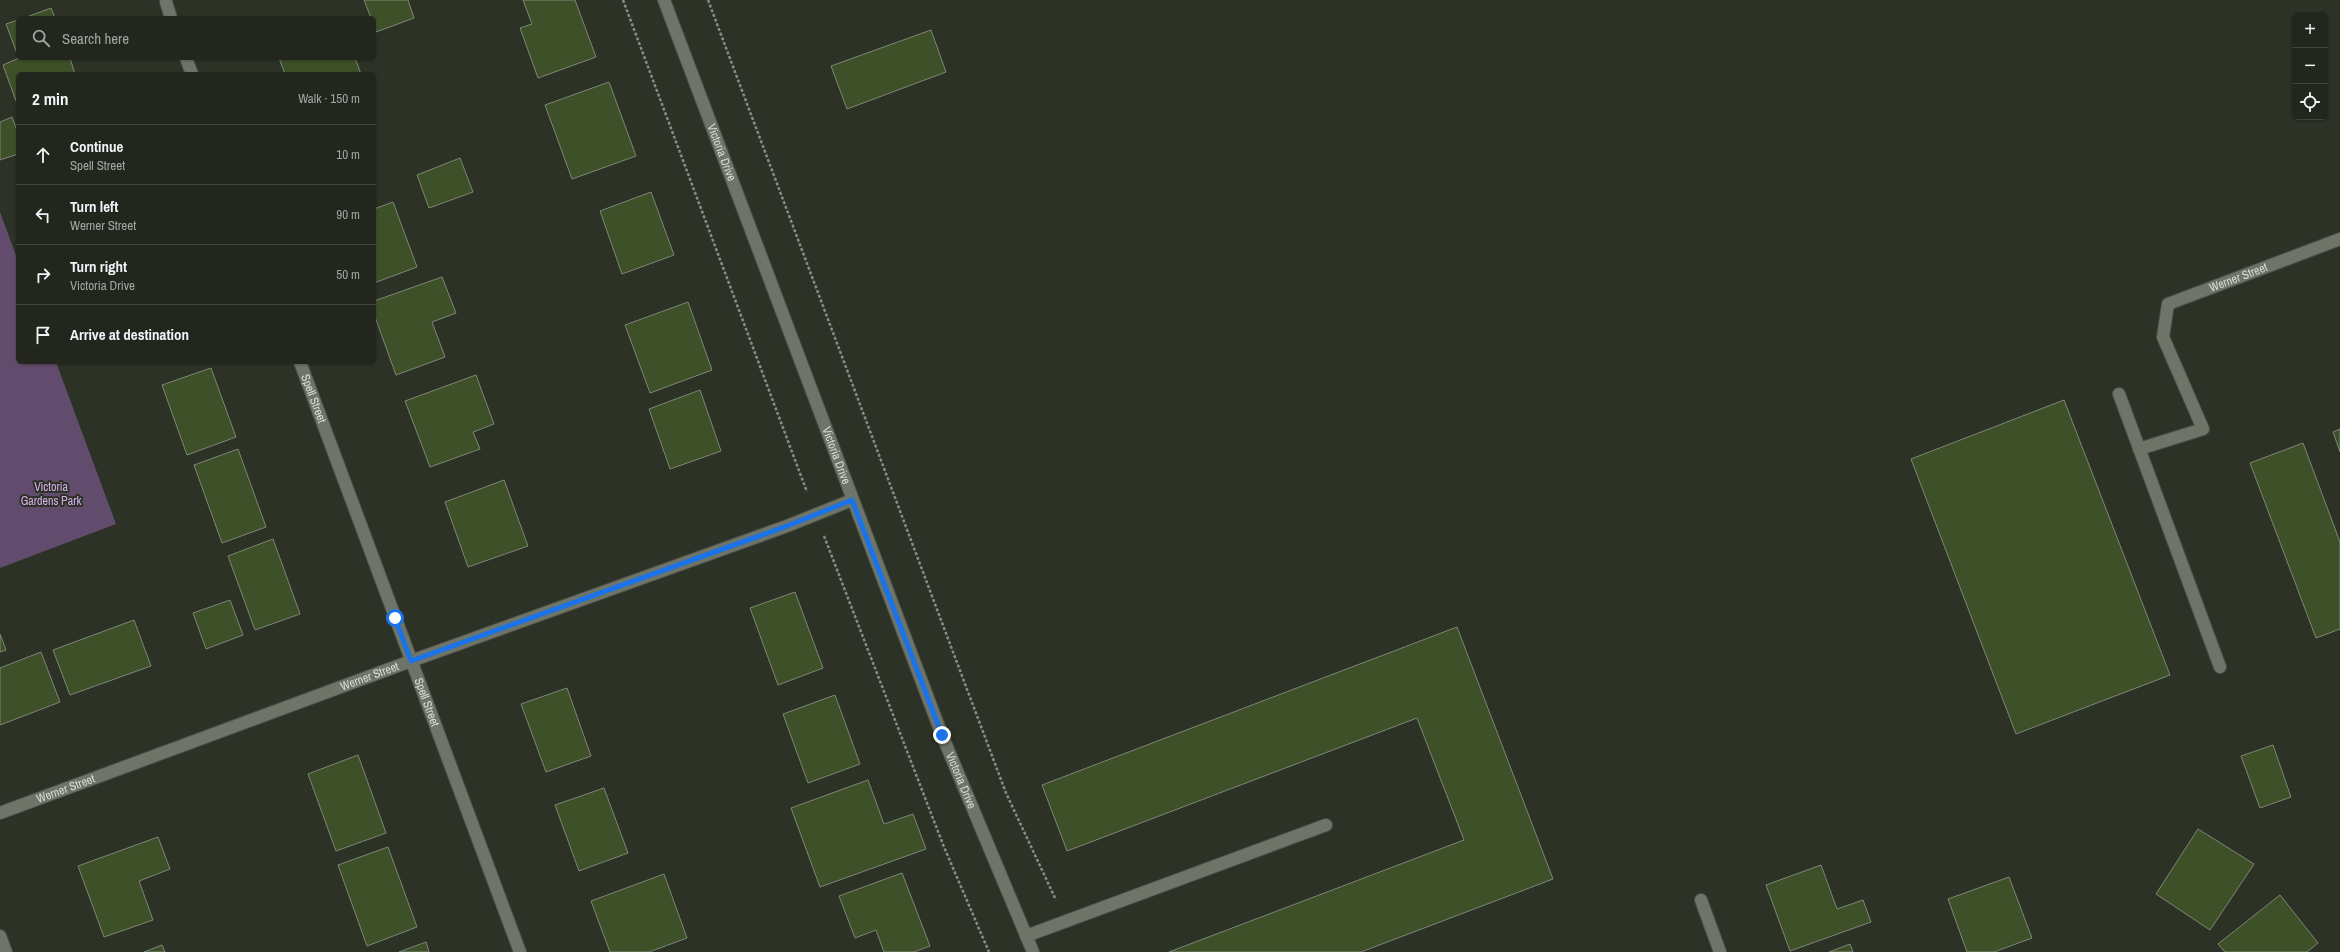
<!DOCTYPE html>
<meta charset="utf-8">
<style>
:root{--surface:#22261d;--page:#2e322a;--text:#f1f3f6;--muted:#a2a5a4;--line:#3f433b}
body{margin:0;font-family:"Archivo Narrow",sans-serif;background:var(--page);color:var(--text)}
.controls{position:absolute;right:12px;top:12px;display:grid;overflow:hidden;border-radius:6px;box-shadow:0 1px 3px #0004}
.controls button{width:36px;height:36px;display:grid;place-items:center;padding:0;border:0;border-bottom:1px solid var(--line);background:var(--surface);color:var(--text);font:20px sans-serif}
.stop{position:absolute;width:12px;height:12px;margin:-9px;border:3px solid #1a73e8;border-radius:50%;background:#fff}
.stop.end{background:#1a73e8;border-color:#fff;box-shadow:0 1px 4px #0008}
.list{margin:0;padding:0;list-style:none}
h2{display:flex;justify-content:space-between;align-items:center;height:52px;margin:0;padding:0 16px;font-size:17px}
h2 small{font-size:13px;font-weight:400;color:var(--muted)}
.list li{display:grid;grid-template-columns:26px 1fr auto;gap:12px;align-items:center;box-sizing:border-box;height:60px;padding:0 16px;border-top:1px solid var(--line)}
.list b{display:block;font-size:15px;white-space:nowrap}
.list p{margin:0;font-size:13px;white-space:nowrap;color:var(--muted)}
.list em{font-size:13px;font-style:normal;color:var(--muted)}
.icon{flex:none;width:22px;height:22px;fill:none;stroke:currentColor;stroke-width:2;stroke-linecap:round;stroke-linejoin:round}
.map{position:relative;flex:none;width:2340px;height:952px;overflow:hidden}
.search{position:absolute;background:var(--surface);box-shadow:0 1px 3px #0004;left:16px;top:16px;width:360px;height:44px;display:flex;align-items:center;gap:10px;box-sizing:border-box;padding:0 14px;border-radius:6px;color:var(--muted);font-size:15px}
.panel{position:absolute;background:var(--surface);box-shadow:0 1px 3px #0004;left:16px;top:72px;width:360px;height:292px;border-radius:6px}
.map>svg:first-child{display:block}
.green{fill:#624c6d}
.building{fill:#3d5027;stroke:#7f8678}
.lines{fill:none;stroke-linecap:round;stroke-linejoin:round}
.minor-casing{stroke:#4c5046;stroke-width:14}
.path{stroke:#888d83;stroke-width:2.5;stroke-dasharray:3 2;stroke-linecap:butt}
.minor{stroke:#6e7568;stroke-width:12}
.route{stroke:#1a73e8;stroke-width:5}
.labels{text-anchor:middle;dominant-baseline:central;stroke-width:4;stroke-linejoin:round;paint-order:stroke}
.street-label{font-size:12px;fill:#d8dcd4;stroke:#2d3227}
.park-label{font-size:12px;fill:#d8afee;stroke:#2d3227}
</style>
<div class="map">
<svg width="2340" height="952" viewBox="0 0 2340 952">
<rect width="100%" height="100%" fill="#2d3227"/>
<path class="green" d="M 0,212 L 18,261 L 18,362 L 56,362 L 116,524 L 0,568 Z"/>
<g class="building">
<path d="M 364,0 L 408,0 L 414,18 L 376,32 L 374,18 L 371,18 Z"/>
<path d="M 523,0 L 575,0 L 596,57 L 538,78 L 520,28 L 532,24 Z"/>
<path d="M 51,8 L 55,18 L 24,18 Z"/>
<path d="M 18,20 L 18,56 L 6,24 Z"/>
<path d="M 931,30 L 946,72 L 847,109 L 831,66 Z"/>
<path d="M 19,58 L 70,58 L 75,74 L 18,74 L 18,100 L 16,101 L 3,65 Z"/>
<path d="M 279,58 L 355,58 L 361,74 L 285,74 Z"/>
<path d="M 609,82 L 636,156 L 572,179 L 545,105 Z"/>
<path d="M 12,117 L 18,133 L 18,154 L 0,160 L 0,122 Z"/>
<path d="M 460,158 L 473,192 L 429,208 L 417,175 Z"/>
<path d="M 651,192 L 674,255 L 622,274 L 600,211 Z"/>
<path d="M 393,202 L 417,267 L 374,283 L 374,209 Z"/>
<path d="M 442,277 L 456,313 L 432,322 L 445,357 L 396,375 L 374,314 L 374,301 Z"/>
<path d="M 688,302 L 712,370 L 650,393 L 625,325 Z"/>
<path d="M 211,368 L 236,437 L 187,455 L 162,385 Z"/>
<path d="M 476,375 L 494,424 L 473,432 L 480,449 L 430,467 L 405,401 Z"/>
<path d="M 700,390 L 721,451 L 670,469 L 649,409 Z"/>
<path d="M 2064,400 L 2170,675 L 2016,734 L 1911,459 Z"/>
<path d="M 2340,429 L 2340,452 L 2333,432 Z"/>
<path d="M 2303,443 L 2340,542 L 2340,629 L 2316,638 L 2250,463 Z"/>
<path d="M 238,449 L 266,527 L 222,543 L 194,465 Z"/>
<path d="M 504,480 L 528,546 L 468,567 L 445,502 Z"/>
<path d="M 273,539 L 300,614 L 255,630 L 228,556 Z"/>
<path d="M 795,592 L 823,668 L 778,685 L 750,608 Z"/>
<path d="M 230,600 L 243,635 L 206,649 L 193,613 Z"/>
<path d="M 134,620 L 151,666 L 70,695 L 53,650 Z"/>
<path d="M 1457,627 L 1553,879 L 1361,952 L 1169,952 L 1464,840 L 1417,718 L 1067,851 L 1042,785 Z"/>
<path d="M 0,634 L 6,650 L 0,652 Z"/>
<path d="M 41,652 L 60,702 L 0,725 L 0,668 Z"/>
<path d="M 567,688 L 591,756 L 546,772 L 521,704 Z"/>
<path d="M 835,695 L 860,764 L 808,783 L 783,714 Z"/>
<path d="M 2273,745 L 2291,797 L 2260,808 L 2241,756 Z"/>
<path d="M 358,755 L 386,833 L 336,851 L 308,774 Z"/>
<path d="M 868,780 L 884,824 L 913,814 L 926,849 L 820,887 L 791,808 Z"/>
<path d="M 604,788 L 628,853 L 579,871 L 555,805 Z"/>
<path d="M 2198,829 L 2254,864 L 2210,930 L 2156,894 Z"/>
<path d="M 158,837 L 170,869 L 139,881 L 153,920 L 104,937 L 78,866 Z"/>
<path d="M 388,847 L 417,927 L 367,946 L 338,865 Z"/>
<path d="M 1821,865 L 1837,909 L 1863,900 L 1871,922 L 1790,951 L 1766,885 Z"/>
<path d="M 902,873 L 930,946 L 914,952 L 884,952 L 876,930 L 855,938 L 839,896 Z"/>
<path d="M 664,874 L 687,938 L 649,952 L 610,952 L 591,901 Z"/>
<path d="M 2009,877 L 2032,938 L 1994,952 L 1967,952 L 1948,899 Z"/>
<path d="M 2280,895 L 2318,943 L 2307,952 L 2225,952 L 2218,944 Z"/>
<path d="M 426,942 L 429,952 L 399,952 Z"/>
<path d="M 1850,944 L 1853,952 L 1829,952 Z"/>
<path d="M 162,945 L 165,952 L 144,952 Z"/>
</g>
<g class="lines">
<g class="minor-casing">
<g id="minor">
<path id="s1" d="M 664,0 L 942,735 L 1033,952"/>
<path d="M 166,2 L 171,18"/>
<path d="M 186,58 L 192,74"/>
<path id="s2" d="M 300,362 L 520,952"/>
<path d="M 2119,394 L 2220,667"/>
<path id="s3" d="M 2139,449 L 2203,429 L 2163,337 L 2168,304 L 2340,239"/>
<path id="s4" d="M 0,813 L 411,661 L 787,526 L 852,500"/>
<path d="M 1701,900 L 1720,952"/>
<path d="M 0,936 L 6,952"/>
<path d="M 1026,936 L 1326,825"/>
</g>
</g>
<g class="path">
<path d="M 623,0 L 807,492"/>
<path d="M 708,0 L 1006,793 L 1056,900"/>
<path d="M 824,536 L 944,847 L 989,952"/>
</g>
<use href="#minor" class="minor"/>
</g>
<g class="lines">
<path class="route" d="M 395,618 L 411,661 L 787,526 L 852,500 L 942,735"/>
</g>
<g class="labels">
<g class="street-label">
<text stroke="none"><textPath href="#s1" startOffset="163">Victoria Drive</textPath></text>
<text stroke="none"><textPath href="#s3" startOffset="276">Werner Street</textPath></text>
<text stroke="none"><textPath href="#s2" startOffset="39">Spell Street</textPath></text>
<text stroke="none"><textPath href="#s1" startOffset="487">Victoria Drive</textPath></text>
<text stroke="none"><textPath href="#s4" startOffset="394">Werner Street</textPath></text>
<text stroke="none"><textPath href="#s2" startOffset="363">Spell Street</textPath></text>
<text stroke="none"><textPath href="#s1" startOffset="835">Victoria Drive</textPath></text>
<text stroke="none"><textPath href="#s4" startOffset="70">Werner Street</textPath></text>
</g>
<g class="park-label">
<text x="51" y="487">Victoria<tspan x="51" dy="14">Gardens Park</tspan></text>
</g>
</g>
</svg>
<div class="controls">
<button>+</button>
<button>−</button>
<button><svg class="icon" aria-label="locate" viewBox="0 0 24 24"><circle cx="12" cy="12" r="6"/><path d="M12 2v4M12 18v4M2 12h4M18 12h4"/></svg></button>
</div>
<div class="stop" style="left:395px;top:618px"></div>
<div class="stop end" style="left:942px;top:735px"></div>
<div class="search"><svg class="icon" aria-label="search" viewBox="0 0 24 24"><circle cx="10" cy="10" r="6"/><path d="M15 15l6 6"/></svg>Search here</div>
<section class="panel">
<h2>2 min<small>Walk · 150 m</small></h2>
<ul class="list">
<li><svg class="icon" aria-label="ahead" viewBox="0 0 24 24"><path d="M12 20V5M6 11l6-6 6 6"/></svg><div><b>Continue</b><p>Spell Street</p></div><em>10 m</em></li>
<li><svg class="icon" aria-label="left" viewBox="0 0 24 24"><path d="M17 20v-9H6M10 6l-5 5 5 5"/></svg><div><b>Turn left</b><p>Werner Street</p></div><em>90 m</em></li>
<li><svg class="icon" aria-label="right" viewBox="0 0 24 24"><path d="M7 20v-9h11M14 6l5 5-5 5"/></svg><div><b>Turn right</b><p>Victoria Drive</p></div><em>50 m</em></li>
<li><svg class="icon" aria-label="arrive" viewBox="0 0 24 24"><path d="M6 21V4h12l-3 4 3 4H6"/></svg><div><b>Arrive at destination</b></div></li>
</ul>
</section>
</div>
